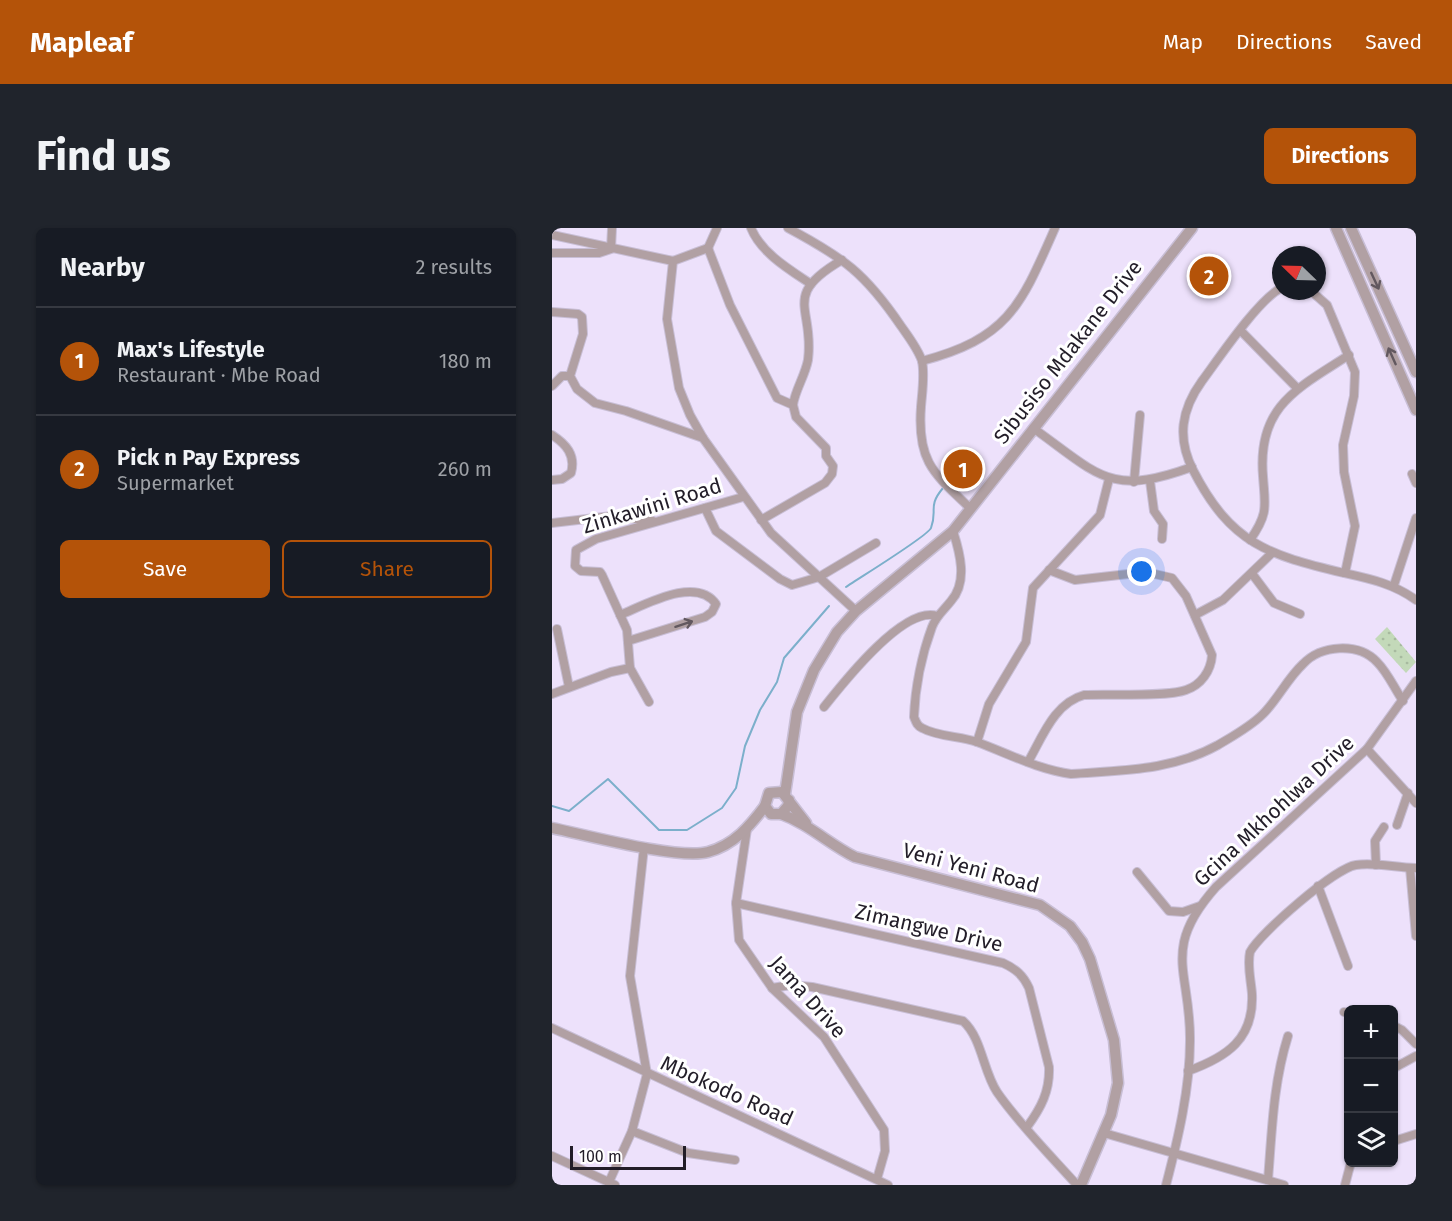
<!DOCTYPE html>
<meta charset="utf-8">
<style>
:root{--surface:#171b24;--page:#20242c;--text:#f1f3f6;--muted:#9ea1a6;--line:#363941;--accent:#b45309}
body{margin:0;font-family:"Fira Sans",sans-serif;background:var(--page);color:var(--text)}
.controls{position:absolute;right:18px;bottom:18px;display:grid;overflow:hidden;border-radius:9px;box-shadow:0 2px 4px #0004}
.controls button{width:54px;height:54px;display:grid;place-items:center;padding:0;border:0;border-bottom:2px solid var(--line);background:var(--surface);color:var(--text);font:30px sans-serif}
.compass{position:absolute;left:720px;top:18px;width:54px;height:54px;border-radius:50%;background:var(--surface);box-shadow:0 2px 4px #0004;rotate:293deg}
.scale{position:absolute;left:18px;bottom:15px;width:116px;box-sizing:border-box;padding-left:6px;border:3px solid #221d28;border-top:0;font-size:16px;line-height:21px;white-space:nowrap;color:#221d28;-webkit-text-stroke:4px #fff;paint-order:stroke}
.you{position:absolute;left:590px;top:344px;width:21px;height:21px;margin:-15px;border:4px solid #fff;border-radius:50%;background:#1a73e8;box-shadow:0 0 0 9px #1a73e833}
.badge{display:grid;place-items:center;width:39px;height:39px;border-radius:50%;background:var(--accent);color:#fff;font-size:20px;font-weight:700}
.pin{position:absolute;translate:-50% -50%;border:3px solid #fff;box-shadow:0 2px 6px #0006}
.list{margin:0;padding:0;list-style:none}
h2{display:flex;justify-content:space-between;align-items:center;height:78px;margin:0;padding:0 24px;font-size:26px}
h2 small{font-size:20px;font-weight:400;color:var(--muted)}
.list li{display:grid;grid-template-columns:39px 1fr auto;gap:18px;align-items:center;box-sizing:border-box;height:108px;padding:0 24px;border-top:2px solid var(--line)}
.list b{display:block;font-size:22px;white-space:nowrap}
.list p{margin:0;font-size:20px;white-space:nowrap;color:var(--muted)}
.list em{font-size:20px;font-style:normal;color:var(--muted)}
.actions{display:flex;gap:12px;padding:18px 24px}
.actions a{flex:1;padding:14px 0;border:2px solid var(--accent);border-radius:9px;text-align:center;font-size:21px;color:var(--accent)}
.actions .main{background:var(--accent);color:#fff}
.icon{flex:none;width:33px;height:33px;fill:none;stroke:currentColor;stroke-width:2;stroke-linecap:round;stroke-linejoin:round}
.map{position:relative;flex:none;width:864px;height:957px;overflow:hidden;border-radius:9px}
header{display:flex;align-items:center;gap:36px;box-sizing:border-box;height:84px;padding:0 30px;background:var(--accent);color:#fff}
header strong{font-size:28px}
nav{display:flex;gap:33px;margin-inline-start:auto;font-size:21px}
.intro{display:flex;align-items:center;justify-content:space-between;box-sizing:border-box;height:144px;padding:0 36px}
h1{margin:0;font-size:42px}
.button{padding:15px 27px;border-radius:9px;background:var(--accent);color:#fff;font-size:21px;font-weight:700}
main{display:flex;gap:36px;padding:0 36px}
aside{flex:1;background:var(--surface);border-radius:9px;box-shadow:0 2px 4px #0004}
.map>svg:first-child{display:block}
.park{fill:url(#park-dots)}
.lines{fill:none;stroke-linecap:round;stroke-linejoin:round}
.stream{stroke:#7cafcb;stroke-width:2}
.minor-casing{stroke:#c8bed5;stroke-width:10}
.tertiary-casing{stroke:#c8bed5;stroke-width:13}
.minor{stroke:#b1a0a3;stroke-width:8}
.tertiary{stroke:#b1a0a3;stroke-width:10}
.oneway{stroke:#62585f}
.labels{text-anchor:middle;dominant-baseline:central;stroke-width:6;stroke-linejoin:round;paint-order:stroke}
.street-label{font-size:21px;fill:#221d28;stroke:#fff}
</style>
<header>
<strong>Mapleaf</strong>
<nav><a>Map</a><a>Directions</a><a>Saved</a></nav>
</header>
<div class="intro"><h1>Find us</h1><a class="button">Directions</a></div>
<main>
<aside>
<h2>Nearby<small>2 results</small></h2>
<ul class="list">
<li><span class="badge">1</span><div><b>Max's Lifestyle</b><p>Restaurant · Mbe Road</p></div><em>180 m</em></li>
<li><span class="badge">2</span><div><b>Pick n Pay Express</b><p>Supermarket</p></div><em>260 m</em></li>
</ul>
<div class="actions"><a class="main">Save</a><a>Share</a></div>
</aside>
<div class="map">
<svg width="864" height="957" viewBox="0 0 864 957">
<defs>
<pattern id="park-dots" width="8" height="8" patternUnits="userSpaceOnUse" patternTransform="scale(1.5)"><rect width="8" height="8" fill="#c3d9b9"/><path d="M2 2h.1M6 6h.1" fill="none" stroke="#a7ba9f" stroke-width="1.8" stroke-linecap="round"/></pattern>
</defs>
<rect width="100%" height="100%" fill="#ede1fb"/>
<path class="park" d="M 835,399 L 864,434 L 854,445 L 823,411 Z"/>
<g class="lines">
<g class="stream">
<path d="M 294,359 C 307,350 376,308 379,300 C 386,282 375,279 391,260"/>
<path d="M 0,578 L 17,583 L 56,551 L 107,602 L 135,602 L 170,580 L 184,560 L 193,518 L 208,482 L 225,454 L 232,430 L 277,378"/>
</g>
<g class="minor-casing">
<g id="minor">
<path d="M 199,0 C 209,25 238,42 259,56"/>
<path d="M 236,0 C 292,30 313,45 349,98 C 356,108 366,121 370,133 C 373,147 370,165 369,179 C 365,233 381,245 418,280"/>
<path d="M 0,7 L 121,33"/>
<path d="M 156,20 L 121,33 L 115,91 L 127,160 L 138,187 L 151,210 L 219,305 L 304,383"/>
<path d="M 156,20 L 178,77 L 225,170 L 241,177 L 244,189 L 274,220 L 274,228 L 281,238 L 280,246 L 273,255 L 209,292"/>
<path d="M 156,20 L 165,0"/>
<path d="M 0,25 L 47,25 L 59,21 L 60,0"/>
<path d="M 729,60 C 706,72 667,130 650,153 C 629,182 625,210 641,242 C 679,316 716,327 792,345 C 819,351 842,356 864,372"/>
<path d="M 759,63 L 775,77 L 803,144 L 802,168 L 791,217 L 792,244 L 803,298 L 793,345"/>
<path d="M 0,84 L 26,86 L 30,89 L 31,106 L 18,148 L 25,161 L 43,175 L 74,183 L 151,210"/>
<path d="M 689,103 L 745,160"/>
<path d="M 370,133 C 457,110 469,77 503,0"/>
<path d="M 0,158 L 10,148 L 18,148"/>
<path d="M 241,177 C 243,162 253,148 256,132 C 263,80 228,68 290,32"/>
<path d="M 481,200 C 547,247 557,269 640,239"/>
<path d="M 0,207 C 14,216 24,227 19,245 L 10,251 L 0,252"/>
<path d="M 860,246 L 864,255"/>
<path d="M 598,253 L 602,283 L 611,296 L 610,311"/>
<path d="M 582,254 L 588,187"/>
<path d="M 153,280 L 164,303 L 228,351 L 240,357 L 267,349 L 324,315"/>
<path d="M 0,295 L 60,288 L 101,293"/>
<path d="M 401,303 C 408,325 416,354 399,373 C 392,382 384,388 380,399 C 370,426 363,460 362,489 C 364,494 365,498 370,500 C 386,509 408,508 425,514 C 457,526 485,541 519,546 C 571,542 619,543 666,517 C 681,508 698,499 711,486 C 726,471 735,451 751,436 C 769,417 806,414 825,434 C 836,445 842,460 851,473"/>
<path d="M 698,312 C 717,285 713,278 711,248 C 705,178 746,160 797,127"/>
<path d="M 701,347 L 722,375 L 748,386"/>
<path d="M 842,357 L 864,290"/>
<path d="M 68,387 C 91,378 144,347 164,376 L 160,384 L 153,389 L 76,413"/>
<path d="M 643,387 L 671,372 L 720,325"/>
<path d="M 5,401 L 17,459"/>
<path d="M 0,466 L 59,444 L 78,440"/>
<path d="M 97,474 L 78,440 L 75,402 L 50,347 L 48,344 L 29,343 L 23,338 L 24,322 L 44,311 L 191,269"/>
<path d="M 272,479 C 291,455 352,377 385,388"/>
<path d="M 425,514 L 437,476 L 474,414 L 481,360 L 548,287 L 557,251"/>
<path d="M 815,521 L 864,575"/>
<path d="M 476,534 C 490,510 502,475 532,467 C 555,466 616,469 634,462 C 649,457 659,443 660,427 L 634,368 L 620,350 L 594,344 L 523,352 L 497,342"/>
<path d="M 845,597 L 856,565"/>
<path d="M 195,601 L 184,675 L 187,712 L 220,760 L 272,809 L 332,902 L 333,923 L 325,951"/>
<path d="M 824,637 L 823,613 L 832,599"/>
<path d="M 858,640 L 864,708"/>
<path d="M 585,644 L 617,683 L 631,684 L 648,678"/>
<path d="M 766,658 L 796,738"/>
<path d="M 184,675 L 451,735 C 464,741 471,747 477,760 L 497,839 C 498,863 489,880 475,899"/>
<path d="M 220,760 L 239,757 L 260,759 L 411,793 C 430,810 431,843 445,864 C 467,896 499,928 525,957"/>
<path d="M 792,784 L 796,785"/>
<path d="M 842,798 L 850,802 L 864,816"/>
<path d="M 0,800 L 336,957"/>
<path d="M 842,840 L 864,828"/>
<path d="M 636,843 C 675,829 702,811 700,766 C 699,752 695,738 698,724 C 708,705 783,640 804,637 C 824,634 844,640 864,640"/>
<path d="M 80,903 L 136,925 L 183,932"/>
<path d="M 552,905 L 732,957"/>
<path d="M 842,913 L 864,906"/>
<path d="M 0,928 L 63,957"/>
<path d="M 716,952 C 720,903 721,856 736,808"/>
<path d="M 57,954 L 80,903 L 95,846 L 78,748 L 92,619"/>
<path d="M 614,957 C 626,911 638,861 638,813 C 639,743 608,722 664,659 L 815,521 L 864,453"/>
<path d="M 793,957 L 799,934"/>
</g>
</g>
<g class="tertiary-casing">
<g id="tertiary">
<path d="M 784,0 L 864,182"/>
<path d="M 799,0 L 864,144"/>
<path d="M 233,566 L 245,484 L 262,442 L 285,404 L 304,383 L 401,303 L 640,0"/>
<path d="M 237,572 L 236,578 L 229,586 L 219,586 L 213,578 L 217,565 L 230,564 L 254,595"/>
<path d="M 229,586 C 257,596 277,616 303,629 L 488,677 L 518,698 L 530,714 L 538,731 L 562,812 L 566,855 L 559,887 L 529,957"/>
<path d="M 0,600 C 34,607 127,632 156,624 C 182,617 198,598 213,578"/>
</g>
</g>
<use href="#minor" class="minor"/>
<use href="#tertiary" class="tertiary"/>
</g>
<defs><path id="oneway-shaft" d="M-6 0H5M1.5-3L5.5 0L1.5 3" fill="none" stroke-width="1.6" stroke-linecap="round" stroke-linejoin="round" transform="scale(1.5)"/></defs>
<g class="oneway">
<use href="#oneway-shaft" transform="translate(823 53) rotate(65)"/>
<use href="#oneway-shaft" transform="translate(840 128) rotate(-114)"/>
<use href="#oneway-shaft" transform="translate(132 396) rotate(-18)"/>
</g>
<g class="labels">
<g class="street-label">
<text transform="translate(516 124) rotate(-52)">Sibusiso Mdakane Drive</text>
<text transform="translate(100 278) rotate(-17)">Zinkawini Road</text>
<text transform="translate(722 583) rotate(-43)">Gcina Mkhohlwa Drive</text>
<text transform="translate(419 640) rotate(15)">Veni Yeni Road</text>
<text transform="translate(377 700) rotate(13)">Zimangwe Drive</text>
<text transform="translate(256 769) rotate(48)">Jama Drive</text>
<text transform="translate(175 863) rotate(24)">Mbokodo Road</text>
</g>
</g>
</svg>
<div class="controls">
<button>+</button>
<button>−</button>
<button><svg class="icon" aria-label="layers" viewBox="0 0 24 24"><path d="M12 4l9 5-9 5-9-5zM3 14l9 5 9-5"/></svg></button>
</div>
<svg class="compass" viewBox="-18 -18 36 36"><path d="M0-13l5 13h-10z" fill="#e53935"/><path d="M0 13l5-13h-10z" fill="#9ea1a6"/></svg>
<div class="scale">100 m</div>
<div class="you"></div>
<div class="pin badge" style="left:411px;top:241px">1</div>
<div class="pin badge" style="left:657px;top:48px">2</div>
</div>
</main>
